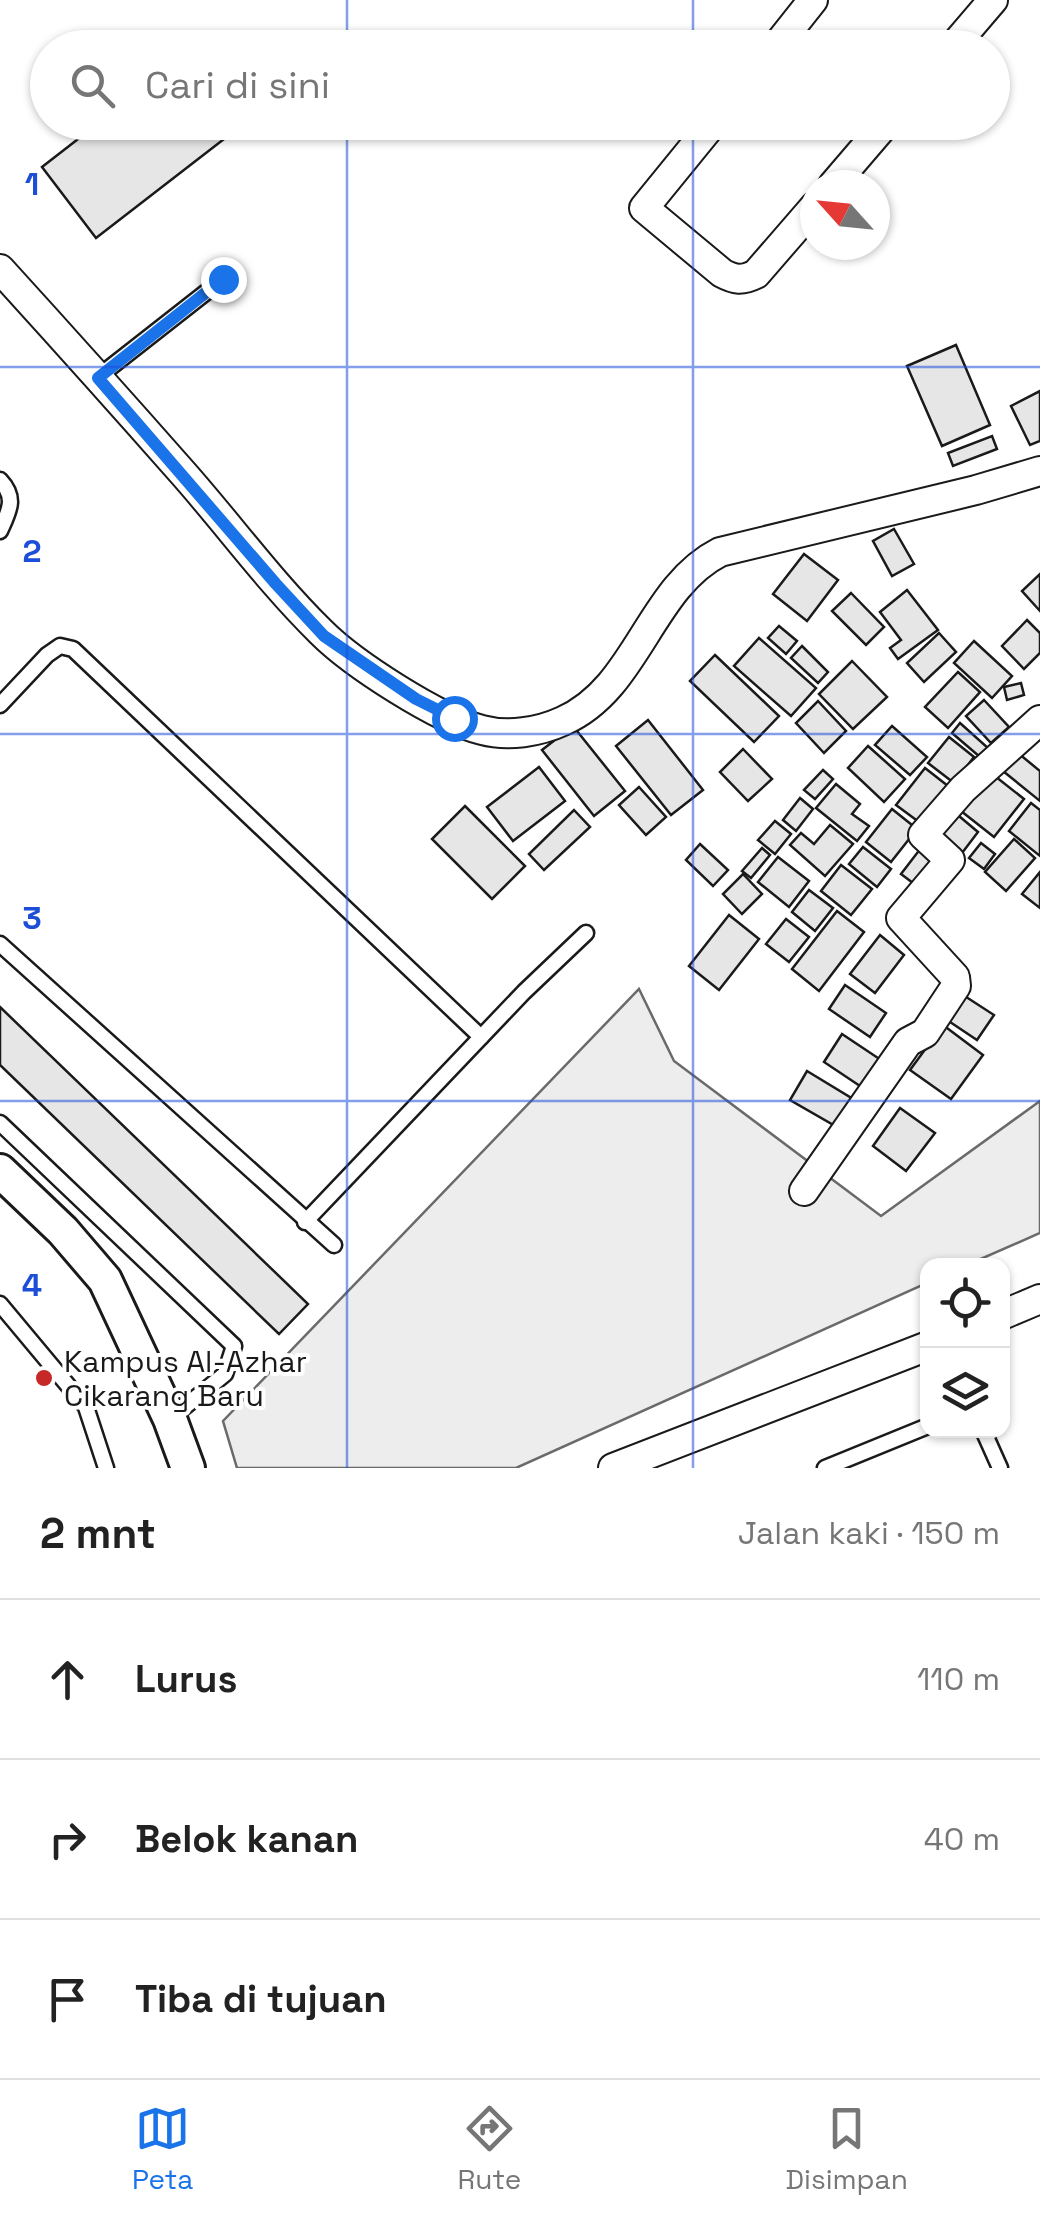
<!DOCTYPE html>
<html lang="id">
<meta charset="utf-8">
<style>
:root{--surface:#fff;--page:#f2f2f2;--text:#222;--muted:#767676;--line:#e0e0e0;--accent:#1a73e8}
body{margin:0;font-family:"Space Grotesk",sans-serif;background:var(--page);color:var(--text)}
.controls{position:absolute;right:30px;bottom:30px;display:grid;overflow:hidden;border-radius:20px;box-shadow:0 2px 8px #0004}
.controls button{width:90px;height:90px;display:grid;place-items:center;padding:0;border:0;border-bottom:2px solid var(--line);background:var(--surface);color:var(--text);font:50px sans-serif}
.compass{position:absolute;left:800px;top:170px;width:90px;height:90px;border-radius:50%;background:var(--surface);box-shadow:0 2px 8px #0004;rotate:297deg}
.stop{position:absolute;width:30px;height:30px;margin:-22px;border:8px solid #1a73e8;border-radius:50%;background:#fff}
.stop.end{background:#1a73e8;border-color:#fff;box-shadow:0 2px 10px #0008}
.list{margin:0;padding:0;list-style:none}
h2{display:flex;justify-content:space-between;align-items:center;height:130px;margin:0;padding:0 40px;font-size:42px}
h2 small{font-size:32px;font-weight:400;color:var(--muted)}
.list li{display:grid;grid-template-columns:65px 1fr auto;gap:30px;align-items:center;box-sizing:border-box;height:160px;padding:0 40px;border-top:2px solid var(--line)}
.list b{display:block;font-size:38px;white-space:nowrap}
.list em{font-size:32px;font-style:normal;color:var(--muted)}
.icon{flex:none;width:55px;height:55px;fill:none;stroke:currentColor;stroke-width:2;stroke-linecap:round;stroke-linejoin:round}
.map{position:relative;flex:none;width:1040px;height:1468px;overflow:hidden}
.search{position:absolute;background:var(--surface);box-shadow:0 2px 8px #0004;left:30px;right:30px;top:30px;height:110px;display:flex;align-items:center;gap:25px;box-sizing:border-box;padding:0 35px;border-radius:55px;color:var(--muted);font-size:38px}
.sheet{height:610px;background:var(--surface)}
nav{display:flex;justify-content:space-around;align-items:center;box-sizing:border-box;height:140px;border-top:2px solid var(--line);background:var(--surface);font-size:28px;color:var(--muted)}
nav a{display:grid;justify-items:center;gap:5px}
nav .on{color:var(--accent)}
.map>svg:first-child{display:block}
.built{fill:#ededed;stroke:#6a6a6a;stroke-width:2.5}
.building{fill:#e6e6e6;stroke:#1a1a1a;stroke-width:2.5}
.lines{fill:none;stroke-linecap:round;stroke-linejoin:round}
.service-casing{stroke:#1a1a1a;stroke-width:19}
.minor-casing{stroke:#1a1a1a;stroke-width:32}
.tertiary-casing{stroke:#1a1a1a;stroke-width:38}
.service{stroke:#fff;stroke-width:14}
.minor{stroke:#fff;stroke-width:28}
.tertiary{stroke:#fff;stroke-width:32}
.route{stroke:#1a73e8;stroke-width:12}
.grid{fill:none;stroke:#1d4ed8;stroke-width:2.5;stroke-opacity:0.55}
.poi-dot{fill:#c62828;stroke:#fff;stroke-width:4}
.labels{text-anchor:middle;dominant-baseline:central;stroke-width:8;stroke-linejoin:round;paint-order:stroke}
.poi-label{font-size:30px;fill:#1a1a1a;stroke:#fff;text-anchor:start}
.grid-label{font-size:32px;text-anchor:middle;font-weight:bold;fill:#1d4ed8;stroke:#fff;stroke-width:8;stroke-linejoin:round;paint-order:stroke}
</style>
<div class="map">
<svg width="1040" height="1468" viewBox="0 0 1040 1468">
<rect width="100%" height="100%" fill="#fff"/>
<path class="built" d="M 639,989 L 674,1061 L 881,1216 L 1040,1101 L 1040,1233 L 967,1265 L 928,1266 L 927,1283 L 516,1468 L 237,1468 L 223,1421 Z"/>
<g class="building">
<path d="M 100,122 L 246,122 L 96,238 L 42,167 Z"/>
<path d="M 956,345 L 990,425 L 942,446 L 907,366 Z"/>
<path d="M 1040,391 L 1040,441 L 1030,445 L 1011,406 Z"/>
<path d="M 992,436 L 997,449 L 953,466 L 948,453 Z"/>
<path d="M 894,529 L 914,564 L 892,576 L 873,541 Z"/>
<path d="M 804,554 L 838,580 L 807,621 L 773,594 Z"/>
<path d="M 1040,574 L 1040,611 L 1022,591 Z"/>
<path d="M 907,590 L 938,630 L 898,659 L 890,648 L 901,640 L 880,612 Z"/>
<path d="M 851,593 L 884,627 L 866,645 L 832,611 Z"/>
<path d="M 1027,620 L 1040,633 L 1040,653 L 1024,669 L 1002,646 Z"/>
<path d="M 779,626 L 797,641 L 786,654 L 768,638 Z"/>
<path d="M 939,633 L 956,652 L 924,682 L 907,663 Z"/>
<path d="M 759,638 L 816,688 L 791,716 L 734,666 Z"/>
<path d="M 974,641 L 1012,676 L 992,698 L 954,663 Z"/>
<path d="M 802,646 L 828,672 L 818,683 L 791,658 Z"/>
<path d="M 715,655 L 779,716 L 754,742 L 690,681 Z"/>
<path d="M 852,661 L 887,697 L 853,729 L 819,694 Z"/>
<path d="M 958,672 L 980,692 L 948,728 L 925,707 Z"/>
<path d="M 1021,683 L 1024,695 L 1007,700 L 1004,687 Z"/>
<path d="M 984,700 L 1009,727 L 991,743 L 966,716 Z"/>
<path d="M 818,701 L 846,731 L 824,753 L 796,723 Z"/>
<path d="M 648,720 L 703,790 L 671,815 L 616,746 Z"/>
<path d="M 960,723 L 988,748 L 980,757 L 952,733 Z"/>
<path d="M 573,726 L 625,791 L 594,816 L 542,750 Z"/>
<path d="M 892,726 L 927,757 L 910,775 L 875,745 Z"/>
<path d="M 949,737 L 974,757 L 954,783 L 928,763 Z"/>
<path d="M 868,746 L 905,779 L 884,802 L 848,768 Z"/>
<path d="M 743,749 L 772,779 L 748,801 L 720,772 Z"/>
<path d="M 1013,749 L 1040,771 L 1040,801 L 998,767 Z"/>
<path d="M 539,767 L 565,801 L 513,841 L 487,807 Z"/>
<path d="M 925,768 L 948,786 L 919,822 L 896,805 Z"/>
<path d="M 823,770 L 833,779 L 815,799 L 804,790 Z"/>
<path d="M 991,773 L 1024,799 L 994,837 L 961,811 Z"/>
<path d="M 836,784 L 860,804 L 852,814 L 869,826 L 857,841 L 816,808 Z"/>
<path d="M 639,787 L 666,817 L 646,835 L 619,805 Z"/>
<path d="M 800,798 L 813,809 L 796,831 L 783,820 Z"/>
<path d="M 1031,803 L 1040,810 L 1040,856 L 1009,831 Z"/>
<path d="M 465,806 L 525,866 L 492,899 L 432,839 Z"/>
<path d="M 892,809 L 917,829 L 891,862 L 866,842 Z"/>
<path d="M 574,810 L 590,827 L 544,870 L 529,854 Z"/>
<path d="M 953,811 L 978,832 L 959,857 L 933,836 Z"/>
<path d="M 775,821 L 791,834 L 775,854 L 758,840 Z"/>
<path d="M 830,825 L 853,844 L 825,876 L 790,845 L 801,833 L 814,844 Z"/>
<path d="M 1014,839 L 1035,858 L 1006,891 L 985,872 Z"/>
<path d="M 981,843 L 995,854 L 984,869 L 969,858 Z"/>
<path d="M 700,844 L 728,870 L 713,886 L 686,860 Z"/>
<path d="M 924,844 L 943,862 L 921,889 L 901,874 Z"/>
<path d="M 863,847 L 891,869 L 877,887 L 849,864 Z"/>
<path d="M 762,848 L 770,855 L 751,878 L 742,871 Z"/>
<path d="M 778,857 L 809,881 L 789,907 L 758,882 Z"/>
<path d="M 841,865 L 872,889 L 851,915 L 821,891 Z"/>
<path d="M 1040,872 L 1040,908 L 1022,894 Z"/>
<path d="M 743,874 L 762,894 L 742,914 L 723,894 Z"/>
<path d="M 809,890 L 833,908 L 815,931 L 792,912 Z"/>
<path d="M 837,911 L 864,932 L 819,991 L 792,969 Z"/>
<path d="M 729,915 L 759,939 L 719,990 L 689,966 Z"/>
<path d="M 786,919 L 809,937 L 789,962 L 766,944 Z"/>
<path d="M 880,935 L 904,955 L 875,993 L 850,974 Z"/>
<path d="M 845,985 L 886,1013 L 870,1037 L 829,1009 Z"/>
<path d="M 960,993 L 994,1015 L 977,1040 L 944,1018 Z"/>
<path d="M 0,1007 L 308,1304 L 279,1334 L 0,1065 Z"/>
<path d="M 943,1025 L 983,1055 L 951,1099 L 910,1070 Z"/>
<path d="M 842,1034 L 884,1062 L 866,1090 L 824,1062 Z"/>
<path d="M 807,1071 L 853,1099 L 837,1127 L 790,1100 Z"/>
<path d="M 900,1108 L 935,1133 L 906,1171 L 873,1146 Z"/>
</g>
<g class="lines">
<g class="service-casing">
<g id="service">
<path d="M 98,377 L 223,279"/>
<path d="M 0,480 C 17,498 9,511 0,531"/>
<path d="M 0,705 L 47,655 L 60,646 L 73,649 L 481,1037"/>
<path d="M 0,944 L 334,1245"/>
<path d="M 0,1123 L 234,1346 L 225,1374 L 171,1418"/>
<path d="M 305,1222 L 524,992 L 586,933"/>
<path d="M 0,1304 L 86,1407 L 106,1468"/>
<path d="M 983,1430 L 1000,1468"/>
<path d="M 825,1468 L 928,1426"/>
</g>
</g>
<g class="minor-casing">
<g id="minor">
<path d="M 775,48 L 813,0"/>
<path d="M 952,48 L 993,0"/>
<path d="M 714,122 L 644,208 L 722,273 C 735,280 742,281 756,274 L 815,206"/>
<path d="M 833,185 L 887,122"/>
<path d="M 0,269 C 61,336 122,404 182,472 C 229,525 270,582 321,632 C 353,664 438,719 482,730 C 508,737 539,732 563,721 C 638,688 649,588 720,552 L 976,490 L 1040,471"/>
<path d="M 804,1191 L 908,1042 L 925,1033 L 956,986 L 955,977 L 901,918 L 950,860 L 923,835 L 963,789 L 1040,720"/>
<path d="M 1002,1315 L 1040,1299"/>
<path d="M 613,1468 L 928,1346"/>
</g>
</g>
<g class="tertiary-casing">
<path id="tertiary" d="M 0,1171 L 63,1231 L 105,1280 L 170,1419 L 188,1468"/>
</g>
<use href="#service" class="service"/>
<use href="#minor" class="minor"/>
<use href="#tertiary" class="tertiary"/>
</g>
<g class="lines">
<path class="route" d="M 223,279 L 98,378 L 276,584 L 324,636 L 416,699 L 454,718"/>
</g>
<path class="grid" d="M 347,0 L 347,48M 693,0 L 693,48M 347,122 L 347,1468M 693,122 L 693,1468M 0,367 L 1040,367M 0,734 L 1040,734M 0,1101 L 1040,1101"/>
<circle class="poi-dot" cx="44" cy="1378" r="10"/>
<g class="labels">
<g class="poi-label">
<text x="64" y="1361">Kampus Al-Azhar<tspan x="64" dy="34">Cikarang Baru</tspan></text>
</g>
</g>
<g class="grid-label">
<text x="32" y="195">1</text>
<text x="32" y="562">2</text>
<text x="32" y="929">3</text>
<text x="32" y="1296">4</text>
</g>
</svg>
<div class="controls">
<button><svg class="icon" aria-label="locate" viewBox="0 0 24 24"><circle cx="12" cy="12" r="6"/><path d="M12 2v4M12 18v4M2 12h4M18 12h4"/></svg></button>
<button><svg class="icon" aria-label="layers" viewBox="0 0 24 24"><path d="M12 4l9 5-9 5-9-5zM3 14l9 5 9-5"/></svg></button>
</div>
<svg class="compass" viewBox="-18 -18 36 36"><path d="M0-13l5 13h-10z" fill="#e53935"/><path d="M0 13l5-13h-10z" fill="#767676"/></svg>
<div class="stop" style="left:454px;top:718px"></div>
<div class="stop end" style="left:223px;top:279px"></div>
<div class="search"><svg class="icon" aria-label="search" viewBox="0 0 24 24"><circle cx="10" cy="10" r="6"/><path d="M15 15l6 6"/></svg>Cari di sini</div>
</div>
<section class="sheet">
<h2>2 mnt<small>Jalan kaki · 150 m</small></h2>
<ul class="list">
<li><svg class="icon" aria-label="ahead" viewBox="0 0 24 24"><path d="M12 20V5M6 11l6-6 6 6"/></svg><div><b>Lurus</b></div><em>110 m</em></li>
<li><svg class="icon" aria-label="right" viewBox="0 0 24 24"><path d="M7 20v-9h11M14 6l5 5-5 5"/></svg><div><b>Belok kanan</b></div><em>40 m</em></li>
<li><svg class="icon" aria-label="arrive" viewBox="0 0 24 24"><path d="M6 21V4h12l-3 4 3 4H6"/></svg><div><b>Tiba di tujuan</b></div></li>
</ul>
</section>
<nav>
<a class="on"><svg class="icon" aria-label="map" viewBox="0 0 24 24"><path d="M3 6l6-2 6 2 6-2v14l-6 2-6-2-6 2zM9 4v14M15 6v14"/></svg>Peta</a>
<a><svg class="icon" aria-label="directions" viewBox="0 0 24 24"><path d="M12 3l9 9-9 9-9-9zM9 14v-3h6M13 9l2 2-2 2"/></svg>Rute</a>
<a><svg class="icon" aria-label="saved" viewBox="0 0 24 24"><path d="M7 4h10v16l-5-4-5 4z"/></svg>Disimpan</a>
</nav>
